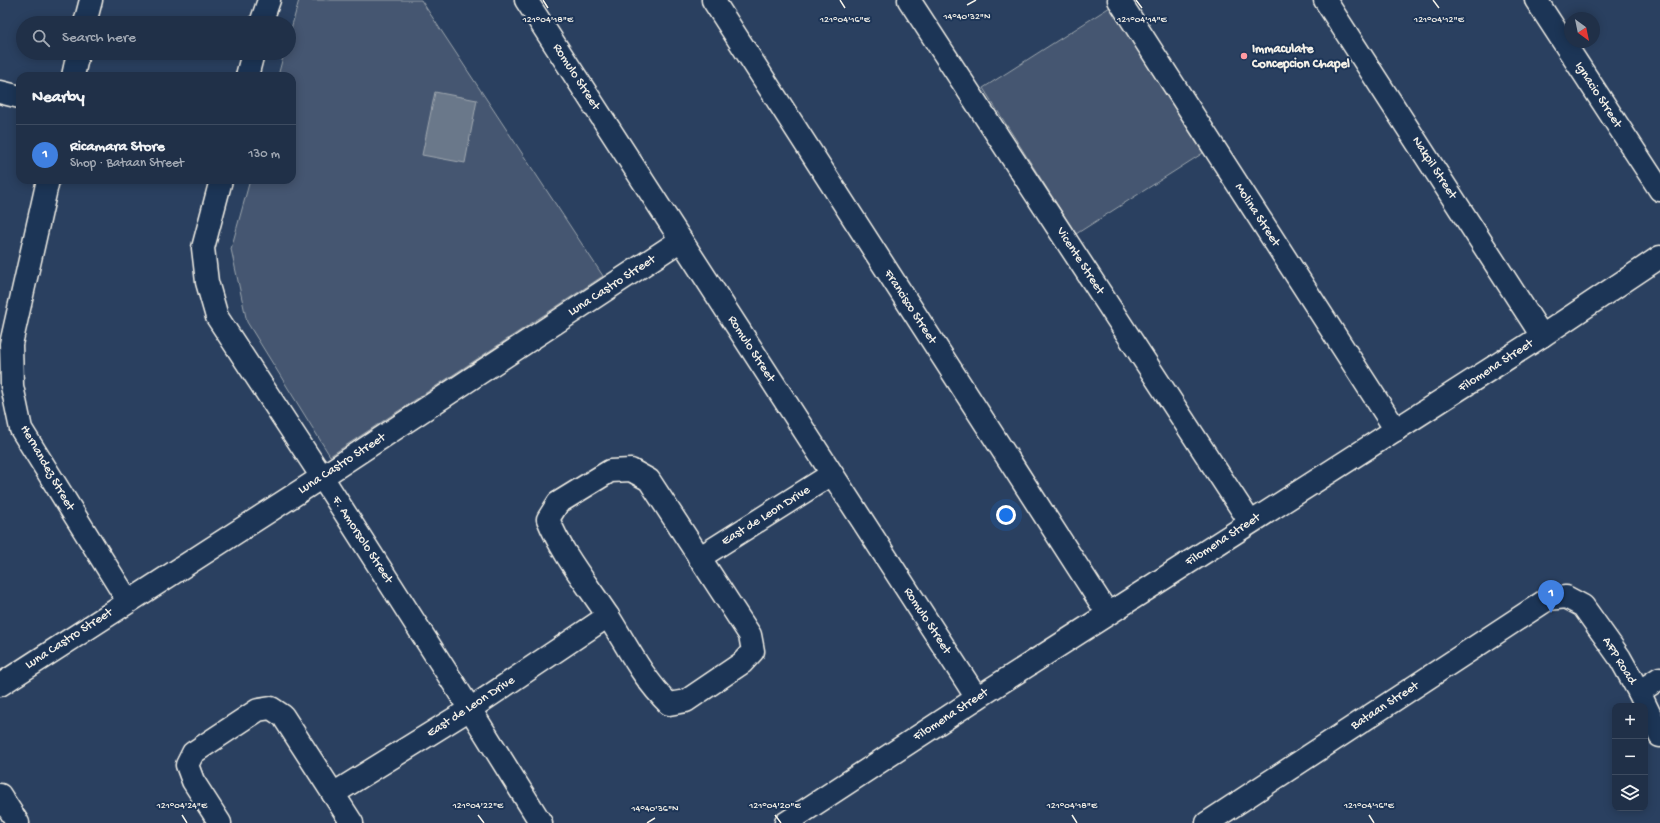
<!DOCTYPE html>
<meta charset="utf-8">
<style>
:root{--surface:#203048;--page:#2d3c52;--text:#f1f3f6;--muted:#a2a9b4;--line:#3d4b60;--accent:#90b9f0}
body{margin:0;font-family:"Gochi Hand",sans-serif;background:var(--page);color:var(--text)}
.controls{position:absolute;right:12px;bottom:12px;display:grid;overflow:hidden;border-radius:8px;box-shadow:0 2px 10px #0003}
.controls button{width:36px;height:36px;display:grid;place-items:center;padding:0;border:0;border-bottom:1px solid var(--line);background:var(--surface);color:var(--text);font:20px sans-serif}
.compass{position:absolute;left:1564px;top:12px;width:36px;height:36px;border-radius:50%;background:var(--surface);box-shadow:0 2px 10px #0003;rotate:147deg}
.you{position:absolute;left:1006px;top:515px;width:14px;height:14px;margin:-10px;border:3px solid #fff;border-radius:50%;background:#1a73e8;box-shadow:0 0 0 6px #1a73e833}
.badge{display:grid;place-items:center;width:26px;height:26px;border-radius:50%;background:var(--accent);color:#fff;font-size:13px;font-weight:700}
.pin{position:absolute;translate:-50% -33px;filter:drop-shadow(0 1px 2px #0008)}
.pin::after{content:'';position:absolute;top:21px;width:14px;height:12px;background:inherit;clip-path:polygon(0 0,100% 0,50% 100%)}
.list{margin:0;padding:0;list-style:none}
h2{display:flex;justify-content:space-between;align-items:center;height:52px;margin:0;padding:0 16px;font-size:17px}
h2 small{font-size:13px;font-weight:400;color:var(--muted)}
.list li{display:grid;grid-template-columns:26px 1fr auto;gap:12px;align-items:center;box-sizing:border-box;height:60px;padding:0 16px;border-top:1px solid var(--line)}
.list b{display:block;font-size:15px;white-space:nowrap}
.list p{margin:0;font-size:13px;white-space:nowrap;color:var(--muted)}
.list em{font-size:13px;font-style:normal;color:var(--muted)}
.icon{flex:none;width:22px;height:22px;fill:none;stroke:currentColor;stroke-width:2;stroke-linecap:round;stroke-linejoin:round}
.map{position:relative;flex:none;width:1660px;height:823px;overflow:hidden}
.search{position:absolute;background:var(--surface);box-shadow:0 2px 10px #0003;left:16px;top:16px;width:280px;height:44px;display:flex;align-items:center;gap:10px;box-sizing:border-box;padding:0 14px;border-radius:22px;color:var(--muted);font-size:15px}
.panel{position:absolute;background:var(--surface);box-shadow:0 2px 10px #0003;left:16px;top:72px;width:280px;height:112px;border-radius:12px}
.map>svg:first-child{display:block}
.green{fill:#445771;stroke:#9ca4ac}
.water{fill:#6a788a;stroke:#a1a8b0}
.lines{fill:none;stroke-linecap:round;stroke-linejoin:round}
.minor-casing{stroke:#f4f1e8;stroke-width:25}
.tertiary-casing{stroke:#f4f1e8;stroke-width:25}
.minor{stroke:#1d3557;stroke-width:22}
.tertiary{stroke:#1d3557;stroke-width:22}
.ticks{fill:none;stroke:#f4f1e8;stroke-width:1.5}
.poi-dot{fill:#ff9aa2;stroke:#1d3557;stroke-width:1.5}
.labels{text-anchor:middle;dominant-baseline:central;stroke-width:4;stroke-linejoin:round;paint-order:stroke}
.poi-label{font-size:13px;font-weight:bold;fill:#f4f1e8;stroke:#1d3557;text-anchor:start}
.street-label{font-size:13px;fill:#f4f1e8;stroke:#1d3557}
.ticks-label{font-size:10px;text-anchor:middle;fill:#f4f1e8;stroke:#1d3557;stroke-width:4;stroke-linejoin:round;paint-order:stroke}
</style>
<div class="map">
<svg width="1660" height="823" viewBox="0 0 1660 823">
<rect width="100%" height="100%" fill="#2a4060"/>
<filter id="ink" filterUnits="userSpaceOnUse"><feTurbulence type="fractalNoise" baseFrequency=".025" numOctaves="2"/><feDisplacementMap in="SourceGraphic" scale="8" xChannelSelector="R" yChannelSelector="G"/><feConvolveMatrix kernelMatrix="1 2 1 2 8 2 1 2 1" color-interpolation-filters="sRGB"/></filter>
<g filter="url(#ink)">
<g class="green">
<path d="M 299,0 L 421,0 L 603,276 L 330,456 L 247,322 L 231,249 L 250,180 L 292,180 L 292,76 L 278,76 L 284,53 L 289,53 L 289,36 Z"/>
<path d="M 1110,7 L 1203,153 L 1076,234 L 983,88 Z"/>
</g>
<path class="water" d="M 435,92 L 477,100 L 465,163 L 422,155 Z"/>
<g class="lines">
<g class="minor-casing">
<g id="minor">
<path d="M 526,0 L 977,698"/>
<path d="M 713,0 L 1108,614"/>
<path d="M 909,0 L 1250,522"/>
<path d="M 1119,0 L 1396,430"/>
<path d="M 1325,0 L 1542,336"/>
<path d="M 1536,0 L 1660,190"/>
<path d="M 85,23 L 91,0"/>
<path d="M 261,23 L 269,0"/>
<path d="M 73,76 L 78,53"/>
<path d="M 247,76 L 253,53"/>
<path d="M 0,92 L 20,97"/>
<path d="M 48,180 L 11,344 L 12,386 L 21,429 L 128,601"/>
<path d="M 221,180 L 203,248 L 207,282 L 217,317 L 322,477 L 470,709 L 541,823"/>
<path d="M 631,470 L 649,480 L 750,635 L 753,651 L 742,663 L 686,701 L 669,704 C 643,679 627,646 608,616 C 587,584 562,554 548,519 L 558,503 L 610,471 Z"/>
<path d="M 699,558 L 832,474"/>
<path d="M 0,685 L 322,477 L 681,240"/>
<path d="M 333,794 L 470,709 L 608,616"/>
<path d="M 0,795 L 18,823"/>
<path d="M 220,823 L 193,781 L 187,765 L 193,753 L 258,710 L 271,708 L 283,716 L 352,823"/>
<path d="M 786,823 L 977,698 L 1542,336 L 1660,257"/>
<path d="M 1207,823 L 1548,599 L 1566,597 L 1583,606 L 1620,658 L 1639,692"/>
</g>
</g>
<g class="tertiary-casing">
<path id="tertiary" d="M 1660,678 L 1639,692 L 1660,736"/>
</g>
<use href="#minor" class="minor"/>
<use href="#tertiary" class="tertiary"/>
</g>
</g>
<path class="ticks" d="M 543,0 L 548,8M 840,0 L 845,8M 1136,0 L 1142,8M 1433,0 L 1439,8M 967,5 L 976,0M 182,815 L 187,823M 478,815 L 484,823M 775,815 L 781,823M 1072,815 L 1077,823M 1369,815 L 1374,823M 647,823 L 655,818"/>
<circle class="poi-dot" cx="1244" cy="56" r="4"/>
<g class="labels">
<g class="poi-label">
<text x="1252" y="49">Immaculate<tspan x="1252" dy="15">Concepcion Chapel</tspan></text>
</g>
<g class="street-label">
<text transform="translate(576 77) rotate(57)">Romulo Street</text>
<text transform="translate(1598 95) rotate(57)">Ignacio Street</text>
<text transform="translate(1434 168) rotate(57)">Nakpil Street</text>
<text transform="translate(1257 215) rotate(57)">Molina Street</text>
<text transform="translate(1080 261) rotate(57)">Vicente Street</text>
<text transform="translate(612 286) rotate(-33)">Luna Castro Street</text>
<text transform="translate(910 307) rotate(57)">Francisco Street</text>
<text transform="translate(751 349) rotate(57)">Romulo Street</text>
<text transform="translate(1496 366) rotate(-33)">Filomena Street</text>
<text transform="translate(342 464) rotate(-33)">Luna Castro Street</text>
<text transform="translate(47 468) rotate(60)">Hernandez Street</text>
<text transform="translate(766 516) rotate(-32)">East de Leon Drive</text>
<text transform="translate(362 540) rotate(57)">F. Amorsolo Street</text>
<text transform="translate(1223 540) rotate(-33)">Filomena Street</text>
<text transform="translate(927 621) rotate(57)">Romulo Street</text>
<text transform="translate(69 639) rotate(-33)">Luna Castro Street</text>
<text transform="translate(1619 661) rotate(58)">AFP Road</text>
<text transform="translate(1385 706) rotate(-33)">Bataan Street</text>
<text transform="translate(471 707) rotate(-33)">East de Leon Drive</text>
<text transform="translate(951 715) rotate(-33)">Filomena Street</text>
</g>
</g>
<g class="ticks-label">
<text x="967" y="19">14°40'32"N</text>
<text x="548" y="22">121°04'18"E</text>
<text x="845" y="22">121°04'16"E</text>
<text x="1142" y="22">121°04'14"E</text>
<text x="1439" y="22">121°04'12"E</text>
<text x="182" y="808">121°04'24"E</text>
<text x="478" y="808">121°04'22"E</text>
<text x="775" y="808">121°04'20"E</text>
<text x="1072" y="808">121°04'18"E</text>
<text x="1369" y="808">121°04'16"E</text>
<text x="655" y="811">14°40'36"N</text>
</g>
</svg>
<div class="controls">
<button>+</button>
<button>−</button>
<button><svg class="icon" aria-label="layers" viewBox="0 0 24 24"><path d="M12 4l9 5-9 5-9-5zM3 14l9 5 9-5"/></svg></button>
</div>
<svg class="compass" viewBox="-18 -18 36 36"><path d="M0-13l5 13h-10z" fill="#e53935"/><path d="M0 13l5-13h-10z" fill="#a2a9b4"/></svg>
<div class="you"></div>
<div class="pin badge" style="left:1551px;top:613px;background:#3f7fe0">1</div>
<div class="search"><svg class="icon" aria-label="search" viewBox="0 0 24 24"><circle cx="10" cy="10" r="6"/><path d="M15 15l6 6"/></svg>Search here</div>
<section class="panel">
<h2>Nearby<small></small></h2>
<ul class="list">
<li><span class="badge" style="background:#3f7fe0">1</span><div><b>Ricamara Store</b><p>Shop · Bataan Street</p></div><em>130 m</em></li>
</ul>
</section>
</div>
